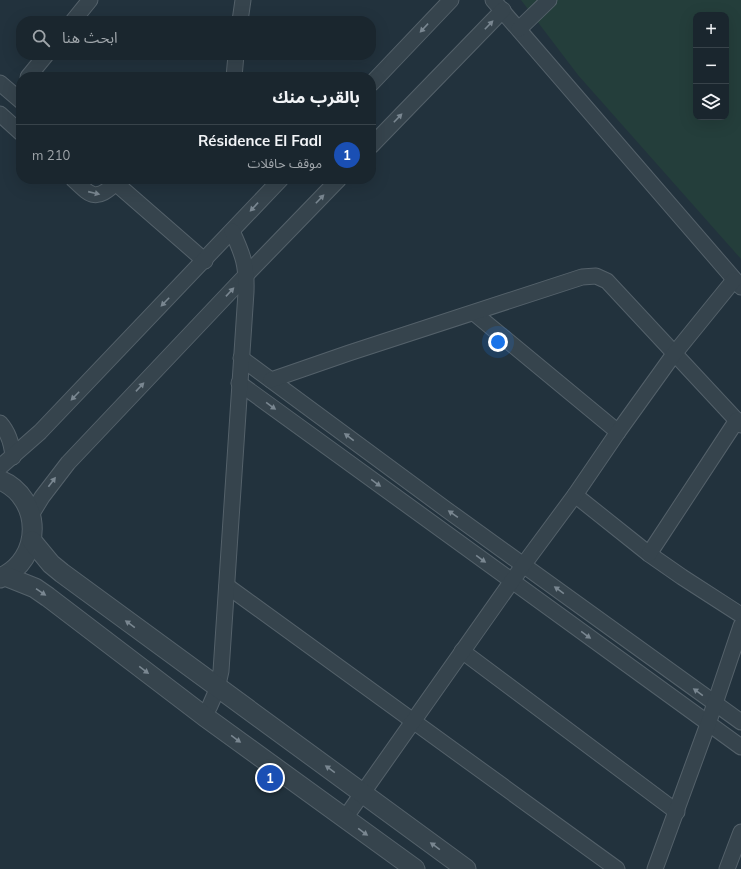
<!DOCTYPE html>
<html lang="ar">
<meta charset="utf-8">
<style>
:root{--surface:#1a262e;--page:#232e36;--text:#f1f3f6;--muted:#9fa5aa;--line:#38434a;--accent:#82c9fc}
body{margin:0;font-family:Mulish,"Noto Sans Arabic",sans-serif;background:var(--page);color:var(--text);direction:rtl}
.controls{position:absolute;right:12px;top:12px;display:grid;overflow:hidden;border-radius:8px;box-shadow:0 4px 16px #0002}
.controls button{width:36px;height:36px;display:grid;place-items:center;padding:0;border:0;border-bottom:1px solid var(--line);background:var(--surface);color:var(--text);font:20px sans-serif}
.you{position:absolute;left:498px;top:342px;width:14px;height:14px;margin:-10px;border:3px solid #fff;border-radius:50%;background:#1a73e8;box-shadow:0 0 0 6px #1a73e833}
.badge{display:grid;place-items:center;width:26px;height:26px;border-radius:50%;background:var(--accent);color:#fff;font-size:13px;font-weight:700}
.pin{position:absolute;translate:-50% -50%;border:2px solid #fff;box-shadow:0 1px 4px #0006}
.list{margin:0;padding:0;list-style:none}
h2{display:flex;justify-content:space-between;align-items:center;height:52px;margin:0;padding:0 16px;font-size:17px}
h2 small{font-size:13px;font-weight:400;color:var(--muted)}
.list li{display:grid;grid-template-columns:26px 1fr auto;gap:12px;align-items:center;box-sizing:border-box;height:60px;padding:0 16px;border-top:1px solid var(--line)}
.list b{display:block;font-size:15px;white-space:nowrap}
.list p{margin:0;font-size:13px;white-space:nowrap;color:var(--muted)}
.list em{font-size:13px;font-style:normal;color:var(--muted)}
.icon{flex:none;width:22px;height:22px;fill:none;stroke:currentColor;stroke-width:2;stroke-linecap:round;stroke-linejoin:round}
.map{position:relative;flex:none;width:741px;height:869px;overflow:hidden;direction:ltr}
.search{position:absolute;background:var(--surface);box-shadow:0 4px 16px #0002;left:16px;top:16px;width:360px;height:44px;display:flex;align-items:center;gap:10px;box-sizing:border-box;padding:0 14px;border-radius:16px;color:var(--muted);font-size:15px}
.panel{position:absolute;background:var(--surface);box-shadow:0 4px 16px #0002;left:16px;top:72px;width:360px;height:112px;border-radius:16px;direction:rtl}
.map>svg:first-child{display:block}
.green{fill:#243e3b;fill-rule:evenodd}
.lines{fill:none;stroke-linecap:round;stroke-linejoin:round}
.minor-casing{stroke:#54616a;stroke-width:17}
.tertiary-casing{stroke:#54616a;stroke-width:21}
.minor{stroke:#36444d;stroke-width:15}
.tertiary{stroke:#36444d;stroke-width:19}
.oneway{fill:#7a8791}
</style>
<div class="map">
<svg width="741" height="869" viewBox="0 0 741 869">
<rect width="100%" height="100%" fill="#22323d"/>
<path class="green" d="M 521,0 L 741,0 L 741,259 L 578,75 ZM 696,15 L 726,15 L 726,117 L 696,117 Z"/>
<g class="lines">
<g class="minor-casing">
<g id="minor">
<path d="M 493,0 L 741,287"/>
<path d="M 73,21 L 90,0"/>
<path d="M 240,21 L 243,0"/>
<path d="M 519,29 L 549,0"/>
<path d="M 28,77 L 46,55"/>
<path d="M 234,77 L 236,55"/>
<path d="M 0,83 L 21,101"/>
<path d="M 371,84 L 451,0"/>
<path d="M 0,114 L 21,133"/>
<path d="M 371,146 L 503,10"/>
<path d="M 73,179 C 91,196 95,202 116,183"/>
<path d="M 111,179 L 205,261"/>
<path d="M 474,313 L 618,432"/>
<path d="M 241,358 L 447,510 L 741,722"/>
<path d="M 271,380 L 349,353 L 582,277 L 596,276 L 607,281 L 741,425"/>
<path d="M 239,383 L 741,747"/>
<path d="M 0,423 C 9,433 12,444 13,457"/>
<path d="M 0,467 L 40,432 L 281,179"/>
<path d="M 575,495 L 649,554 L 682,577 L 741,615"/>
<path d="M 31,515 L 42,497 L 68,463 L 247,274 L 339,179"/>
<path d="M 649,554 L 737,420"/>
<path d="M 227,586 L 617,869"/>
<path d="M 462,651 L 677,812"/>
<path d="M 204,716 C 214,701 218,688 221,671 L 246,292 C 247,265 243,255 232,231"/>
<path d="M 345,818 L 524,564 L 575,495 L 618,432 L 674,354 L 734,280"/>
<path d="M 655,869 L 708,724 L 741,626"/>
<path d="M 727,869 L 741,832"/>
</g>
</g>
<g class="tertiary-casing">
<g id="tertiary">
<path d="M 0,480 C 43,498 43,560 0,578"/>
<path d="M 32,541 L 51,564 L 62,573 L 466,869"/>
<path d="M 5,576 L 35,588 L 48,597 L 204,716 L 415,869"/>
</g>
</g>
<use href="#minor" class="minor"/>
<use href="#tertiary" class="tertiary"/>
</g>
<defs><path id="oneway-solid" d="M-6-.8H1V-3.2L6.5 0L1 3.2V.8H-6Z"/></defs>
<g class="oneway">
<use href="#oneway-solid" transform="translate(489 25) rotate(-46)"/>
<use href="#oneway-solid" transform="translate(424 28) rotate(133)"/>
<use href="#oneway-solid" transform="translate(398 118) rotate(-46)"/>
<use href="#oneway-solid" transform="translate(94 193) rotate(13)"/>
<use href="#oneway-solid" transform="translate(320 199) rotate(-46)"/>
<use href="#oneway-solid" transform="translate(254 207) rotate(133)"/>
<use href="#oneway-solid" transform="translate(230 292) rotate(-47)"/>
<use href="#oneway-solid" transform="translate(165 302) rotate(134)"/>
<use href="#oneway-solid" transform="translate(140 387) rotate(-47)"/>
<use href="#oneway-solid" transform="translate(75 396) rotate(134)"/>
<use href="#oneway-solid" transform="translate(271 406) rotate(36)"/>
<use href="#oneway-solid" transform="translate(349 437) rotate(-143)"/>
<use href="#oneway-solid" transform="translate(52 482) rotate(-53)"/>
<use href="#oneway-solid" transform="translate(376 483) rotate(36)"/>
<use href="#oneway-solid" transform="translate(453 514) rotate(-145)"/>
<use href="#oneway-solid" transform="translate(481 559) rotate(36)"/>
<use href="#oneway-solid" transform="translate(559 590) rotate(-144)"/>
<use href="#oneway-solid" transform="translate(41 592) rotate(34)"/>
<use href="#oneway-solid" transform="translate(130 624) rotate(-144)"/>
<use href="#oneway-solid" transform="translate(586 635) rotate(36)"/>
<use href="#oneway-solid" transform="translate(144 670) rotate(37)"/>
<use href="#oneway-solid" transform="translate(698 692) rotate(-144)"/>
<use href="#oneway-solid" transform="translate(236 739) rotate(36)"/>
<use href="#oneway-solid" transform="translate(330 769) rotate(-144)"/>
<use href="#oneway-solid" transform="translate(363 832) rotate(36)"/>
<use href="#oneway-solid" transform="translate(435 846) rotate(-144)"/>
</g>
</svg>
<div class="controls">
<button>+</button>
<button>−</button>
<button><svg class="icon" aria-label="layers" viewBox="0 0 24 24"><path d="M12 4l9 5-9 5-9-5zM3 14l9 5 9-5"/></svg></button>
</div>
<div class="you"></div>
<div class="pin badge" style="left:270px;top:778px;background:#1a4fb4">1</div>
<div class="search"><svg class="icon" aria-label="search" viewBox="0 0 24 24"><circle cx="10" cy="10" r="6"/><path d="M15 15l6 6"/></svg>ابحث هنا</div>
<section class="panel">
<h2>بالقرب منك<small></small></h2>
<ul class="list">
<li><span class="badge" style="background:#1a4fb4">1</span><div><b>Résidence El Fadl</b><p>موقف حافلات</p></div><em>210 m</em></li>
</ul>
</section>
</div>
